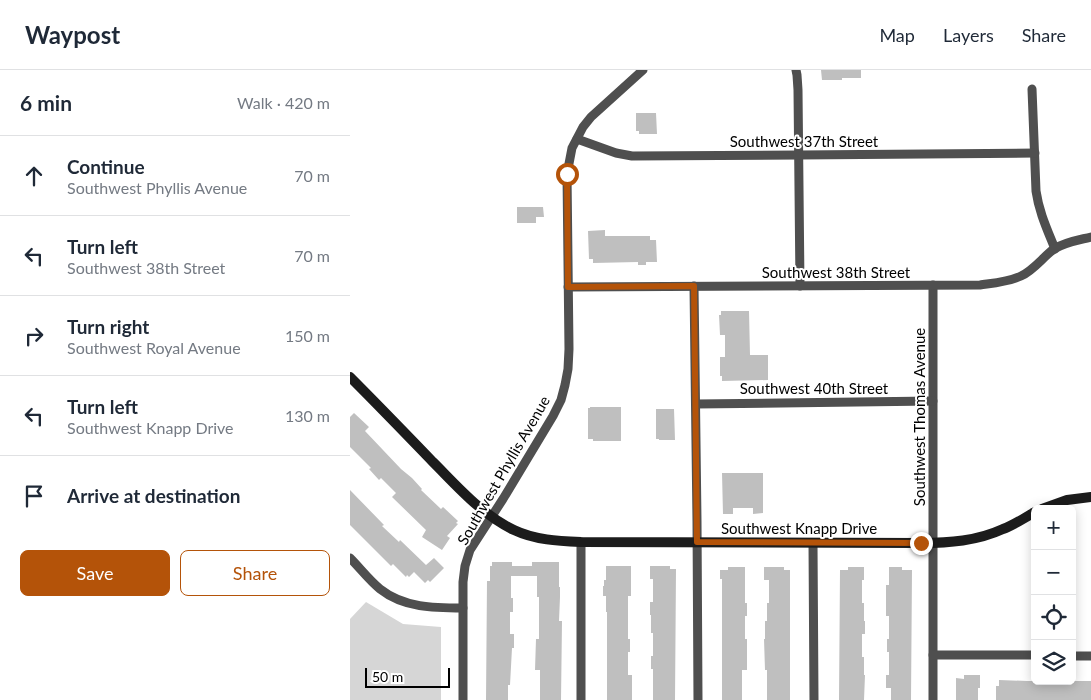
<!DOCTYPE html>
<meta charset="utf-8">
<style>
:root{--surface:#fff;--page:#f2f2f3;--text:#1f2937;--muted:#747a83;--line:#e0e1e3;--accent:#b45309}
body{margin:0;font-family:Lato,sans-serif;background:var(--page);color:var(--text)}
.controls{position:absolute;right:15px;bottom:15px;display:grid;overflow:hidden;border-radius:8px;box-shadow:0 2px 12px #0003}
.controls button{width:45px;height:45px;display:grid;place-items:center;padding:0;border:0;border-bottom:1px solid var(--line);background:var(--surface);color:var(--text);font:25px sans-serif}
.scale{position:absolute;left:15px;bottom:12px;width:85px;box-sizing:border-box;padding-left:5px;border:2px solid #000;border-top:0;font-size:14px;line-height:18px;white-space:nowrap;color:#000;-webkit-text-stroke:4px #fff;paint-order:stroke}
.stop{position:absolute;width:15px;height:15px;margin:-11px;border:4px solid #b45309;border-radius:50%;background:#fff}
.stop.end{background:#b45309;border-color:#fff;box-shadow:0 1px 5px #0008}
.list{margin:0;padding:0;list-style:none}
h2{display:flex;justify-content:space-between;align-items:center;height:65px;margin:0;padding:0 20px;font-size:21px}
h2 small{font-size:16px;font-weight:400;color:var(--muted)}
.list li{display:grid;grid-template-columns:32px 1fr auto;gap:15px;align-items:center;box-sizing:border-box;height:80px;padding:0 20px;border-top:1px solid var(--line)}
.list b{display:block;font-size:19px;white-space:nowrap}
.list p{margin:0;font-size:16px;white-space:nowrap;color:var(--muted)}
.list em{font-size:16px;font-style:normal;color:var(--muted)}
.actions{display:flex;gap:10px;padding:15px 20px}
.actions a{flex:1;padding:11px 0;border:1px solid var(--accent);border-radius:8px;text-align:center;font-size:18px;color:var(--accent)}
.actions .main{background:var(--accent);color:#fff}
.icon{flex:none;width:28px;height:28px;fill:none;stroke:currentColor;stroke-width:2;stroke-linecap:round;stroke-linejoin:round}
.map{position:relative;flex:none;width:741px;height:630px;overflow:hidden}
header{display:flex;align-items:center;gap:30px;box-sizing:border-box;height:70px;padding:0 25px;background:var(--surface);border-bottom:1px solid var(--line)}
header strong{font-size:24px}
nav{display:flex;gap:28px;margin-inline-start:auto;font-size:18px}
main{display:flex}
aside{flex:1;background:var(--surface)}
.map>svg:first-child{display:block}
.green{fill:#d6d6d6}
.building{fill:#bfbfbf}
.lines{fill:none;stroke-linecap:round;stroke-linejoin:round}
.street{stroke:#4f4f4f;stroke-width:9}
.secondary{stroke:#1c1c1c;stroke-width:10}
.route{stroke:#b45309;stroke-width:6}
.labels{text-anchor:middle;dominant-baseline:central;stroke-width:4;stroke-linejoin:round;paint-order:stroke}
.street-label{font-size:15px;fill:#000;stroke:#fff}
</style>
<header>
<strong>Waypost</strong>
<nav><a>Map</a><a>Layers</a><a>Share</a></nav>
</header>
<main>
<aside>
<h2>6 min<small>Walk · 420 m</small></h2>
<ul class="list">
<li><svg class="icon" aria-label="ahead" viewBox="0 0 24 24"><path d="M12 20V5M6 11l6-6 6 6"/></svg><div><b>Continue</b><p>Southwest Phyllis Avenue</p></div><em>70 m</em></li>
<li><svg class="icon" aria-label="left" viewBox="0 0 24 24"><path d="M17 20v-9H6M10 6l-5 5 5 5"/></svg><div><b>Turn left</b><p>Southwest 38th Street</p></div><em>70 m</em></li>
<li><svg class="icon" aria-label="right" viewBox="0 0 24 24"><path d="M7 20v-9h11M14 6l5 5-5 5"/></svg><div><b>Turn right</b><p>Southwest Royal Avenue</p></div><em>150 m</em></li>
<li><svg class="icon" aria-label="left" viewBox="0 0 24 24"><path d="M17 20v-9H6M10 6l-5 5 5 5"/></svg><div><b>Turn left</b><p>Southwest Knapp Drive</p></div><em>130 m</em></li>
<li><svg class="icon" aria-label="arrive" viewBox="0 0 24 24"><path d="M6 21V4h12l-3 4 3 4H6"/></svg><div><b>Arrive at destination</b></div></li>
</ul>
<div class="actions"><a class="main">Save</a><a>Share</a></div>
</aside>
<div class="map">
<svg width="741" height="630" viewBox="0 0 741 630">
<rect width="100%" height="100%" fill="#fff"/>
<path class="green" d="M 16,532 L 53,554 L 91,557 L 91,630 L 0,630 L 0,549 Z"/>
<g class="building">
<path d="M 471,0 L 511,0 L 511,8 L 492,8 L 492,10 L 472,10 Z"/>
<path d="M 286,43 L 306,43 L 307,64 L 289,64 L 289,61 L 286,61 Z"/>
<path d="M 167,137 L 193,137 L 194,147 L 186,147 L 186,153 L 167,153 Z"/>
<path d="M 255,160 L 255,166 L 300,166 L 300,170 L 306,170 L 307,192 L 296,192 L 296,195 L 288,195 L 288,192 L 243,193 L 243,189 L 239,189 L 238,161 Z"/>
<path d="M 371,241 L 399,241 L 400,285 L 418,285 L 418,310 L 372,311 L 372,306 L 370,306 L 370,287 L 375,287 L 375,265 L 370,265 L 369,245 L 371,245 Z"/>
<path d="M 240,337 L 271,337 L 271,371 L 243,371 L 243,369 L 238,369 L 238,338 L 240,338 Z"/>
<path d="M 306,339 L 324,339 L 325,370 L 309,370 L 309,369 L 306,369 Z"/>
<path d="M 4,343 L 19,357 L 15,361 L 51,399 L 62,408 L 72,419 L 71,420 L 91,439 L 93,437 L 108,451 L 106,453 L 108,454 L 97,466 L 100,468 L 92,480 L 72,467 L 76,460 L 42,427 L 46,423 L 31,408 L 29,410 L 19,399 L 21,398 L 0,377 L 0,347 Z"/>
<path d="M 372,403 L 413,403 L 413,443 L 403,444 L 403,438 L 383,438 L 383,444 L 373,444 Z"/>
<path d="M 0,420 L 34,455 L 32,456 L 49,472 L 50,470 L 76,495 L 84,488 L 94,498 L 80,512 L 78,510 L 75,513 L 64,502 L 59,507 L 57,505 L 56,507 L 43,494 L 41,496 L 0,455 Z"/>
<path d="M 142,492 L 162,492 L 162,496 L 182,496 L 182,492 L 209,492 L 209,517 L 210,517 L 210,527 L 209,551 L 212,551 L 211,630 L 190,630 L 190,600 L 185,600 L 186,569 L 189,569 L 189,527 L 187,527 L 187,506 L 161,506 L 161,528 L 163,528 L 163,542 L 160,542 L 160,564 L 164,564 L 164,578 L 162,578 L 160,615 L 158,615 L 158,630 L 136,630 L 137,511 L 140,511 L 140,496 L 142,496 Z"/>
<path d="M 256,496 L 281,496 L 281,526 L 278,526 L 278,569 L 280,569 L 280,582 L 278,582 L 278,605 L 282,605 L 282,630 L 257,630 L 257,542 L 256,542 L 256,526 L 253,526 L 253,516 L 254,516 L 254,510 L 256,510 Z"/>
<path d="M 300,496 L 320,496 L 320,499 L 326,499 L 325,630 L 303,630 L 303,599 L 301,599 L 301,586 L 303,586 L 303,563 L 301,563 L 301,545 L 300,545 L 300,532 L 303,532 L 303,509 L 300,509 Z"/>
<path d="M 378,497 L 395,497 L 395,533 L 397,533 L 397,546 L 395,546 L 395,569 L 397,569 L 397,600 L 392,600 L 392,630 L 372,630 L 372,509 L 370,509 L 370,500 L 378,500 Z"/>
<path d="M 414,497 L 434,497 L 434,500 L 440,500 L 440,630 L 417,630 L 417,600 L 415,600 L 414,569 L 415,569 L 415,551 L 417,551 L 417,533 L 419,533 L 419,510 L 414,510 Z"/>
<path d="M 498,497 L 514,497 L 514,510 L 512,510 L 512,533 L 514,533 L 514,551 L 515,551 L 515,564 L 512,564 L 512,587 L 514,587 L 514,605 L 515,605 L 514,630 L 489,630 L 490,500 L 498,500 Z"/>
<path d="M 539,497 L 552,497 L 552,500 L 562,500 L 561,630 L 541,630 L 541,618 L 536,618 L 536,605 L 539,605 L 539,582 L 537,582 L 537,569 L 539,569 L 539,546 L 536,546 L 536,515 L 539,515 Z"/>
<path d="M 614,605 L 630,605 L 630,618 L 628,618 L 628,630 L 606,630 L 606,608 L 614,609 Z"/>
<path d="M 649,610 L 677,611 L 741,611 L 741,630 L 646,630 L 646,616 L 649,616 Z"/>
</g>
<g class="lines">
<g class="street">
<path d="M 446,0 L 447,5 L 448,20 L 450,216"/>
<path d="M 682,19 L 686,121 C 689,142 697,159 705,179"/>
<path d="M 227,69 L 266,83 L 282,86 L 449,85 L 685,83"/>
<path d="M 583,215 L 583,630"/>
<path d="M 344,216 L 347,451 L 348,630"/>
<path d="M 218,217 L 630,215 C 644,213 658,212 671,206 C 684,200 693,187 704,179 C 715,172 729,170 741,167"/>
<path d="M 346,334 L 583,331"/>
<path d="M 231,472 L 231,630"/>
<path d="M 463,473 L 464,630"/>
<path d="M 0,488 C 10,498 19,510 30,519 C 54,538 84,538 113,538"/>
<path d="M 583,585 L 685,585"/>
<path d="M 722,586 L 741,586"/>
<path d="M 113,630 L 113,512 L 115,496 L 120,480 L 153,429 L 203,346 L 211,330 L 215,315 L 218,299 L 219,279 L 217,104 L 222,78 L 233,57 L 241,47 L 293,0"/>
</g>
<g class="secondary">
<path d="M 0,307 C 28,335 55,363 83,392 C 107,416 132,445 164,460 C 185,470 208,471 231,472 L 571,473 C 599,473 627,471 653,459 C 664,455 674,448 685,442"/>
<path d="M 692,439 L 717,430 L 741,427"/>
</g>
</g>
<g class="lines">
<path class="route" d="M 217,104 L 218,217 L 344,216 L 347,472 L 571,473"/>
</g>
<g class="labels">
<g class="street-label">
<text x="454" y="71">Southwest 37th Street</text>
<text x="486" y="202">Southwest 38th Street</text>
<text x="464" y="318">Southwest 40th Street</text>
<text transform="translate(569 347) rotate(-90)">Southwest Thomas Avenue</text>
<text transform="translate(153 400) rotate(-60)">Southwest Phyllis Avenue</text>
<text x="449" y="458">Southwest Knapp Drive</text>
</g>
</g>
</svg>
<div class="controls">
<button>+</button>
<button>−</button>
<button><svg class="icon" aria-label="locate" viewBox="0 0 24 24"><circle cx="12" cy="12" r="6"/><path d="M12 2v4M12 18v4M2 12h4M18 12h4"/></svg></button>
<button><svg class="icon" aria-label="layers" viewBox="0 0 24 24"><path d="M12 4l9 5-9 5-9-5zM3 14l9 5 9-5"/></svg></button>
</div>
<div class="scale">50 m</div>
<div class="stop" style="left:217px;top:104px"></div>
<div class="stop end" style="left:571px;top:473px"></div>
</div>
</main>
